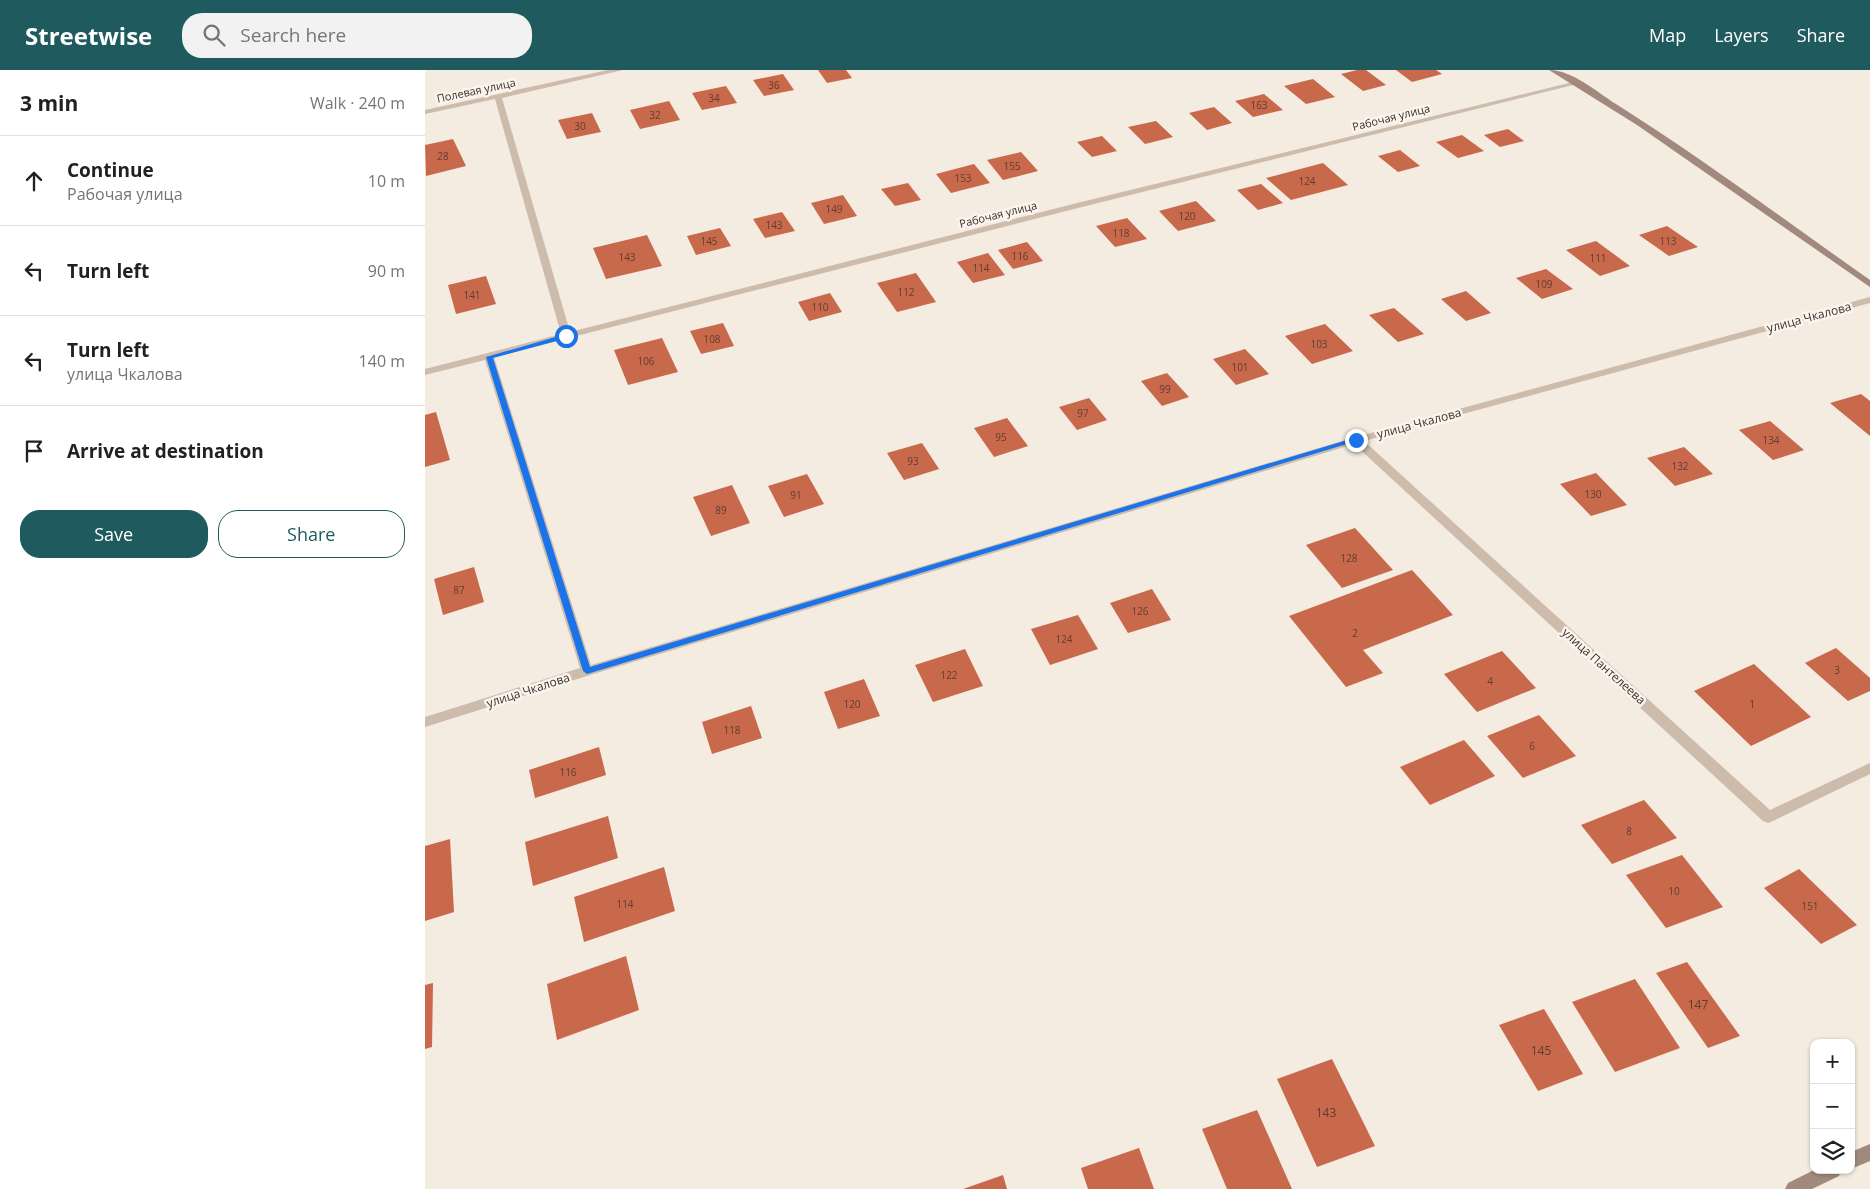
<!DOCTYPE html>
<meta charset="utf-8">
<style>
:root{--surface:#fff;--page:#f2f2f2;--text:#202124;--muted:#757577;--line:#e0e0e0;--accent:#1f5a5e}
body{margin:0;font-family:"Open Sans",sans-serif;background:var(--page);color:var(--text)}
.controls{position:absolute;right:15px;bottom:15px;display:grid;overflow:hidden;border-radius:10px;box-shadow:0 1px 4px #0004}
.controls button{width:45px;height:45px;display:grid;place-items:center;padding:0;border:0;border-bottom:1px solid var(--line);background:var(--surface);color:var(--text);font:25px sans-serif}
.stop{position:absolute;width:15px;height:15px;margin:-11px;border:4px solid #1a73e8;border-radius:50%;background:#fff}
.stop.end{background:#1a73e8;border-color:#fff;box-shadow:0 1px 5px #0008}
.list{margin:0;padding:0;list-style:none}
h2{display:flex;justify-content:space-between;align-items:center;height:65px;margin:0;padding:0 20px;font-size:21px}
h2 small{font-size:16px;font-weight:400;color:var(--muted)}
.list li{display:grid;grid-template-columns:32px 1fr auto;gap:15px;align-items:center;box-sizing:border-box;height:90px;padding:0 20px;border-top:1px solid var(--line)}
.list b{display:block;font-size:19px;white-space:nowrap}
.list p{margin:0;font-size:16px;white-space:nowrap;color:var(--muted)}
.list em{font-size:16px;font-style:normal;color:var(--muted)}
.actions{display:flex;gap:10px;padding:15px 20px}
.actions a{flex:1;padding:11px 0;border:1px solid var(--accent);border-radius:20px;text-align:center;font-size:18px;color:var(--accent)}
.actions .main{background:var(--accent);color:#fff}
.icon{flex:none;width:28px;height:28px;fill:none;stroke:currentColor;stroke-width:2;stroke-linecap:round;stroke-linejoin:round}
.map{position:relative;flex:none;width:1445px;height:1119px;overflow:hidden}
header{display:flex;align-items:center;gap:30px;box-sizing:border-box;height:70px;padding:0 25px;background:var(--accent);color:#fff}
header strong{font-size:24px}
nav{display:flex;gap:28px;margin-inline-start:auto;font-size:18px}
.search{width:350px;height:45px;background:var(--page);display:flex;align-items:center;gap:12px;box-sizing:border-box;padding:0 18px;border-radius:20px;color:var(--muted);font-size:19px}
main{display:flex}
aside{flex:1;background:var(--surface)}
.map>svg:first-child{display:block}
.building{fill:#c8694b}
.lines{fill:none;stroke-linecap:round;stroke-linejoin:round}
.street{fill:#cdbbac;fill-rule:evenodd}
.secondary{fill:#a18a7d;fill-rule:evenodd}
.route{fill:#1a73e8}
.labels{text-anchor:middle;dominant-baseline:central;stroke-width:5;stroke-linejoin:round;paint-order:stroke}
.number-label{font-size:10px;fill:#5e3e33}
.far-street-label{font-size:11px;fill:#3b302b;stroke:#fbf5ee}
.street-label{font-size:12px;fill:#3b302b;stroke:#fbf5ee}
.near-number-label{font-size:12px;fill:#5e3e33}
</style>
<header>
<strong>Streetwise</strong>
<div class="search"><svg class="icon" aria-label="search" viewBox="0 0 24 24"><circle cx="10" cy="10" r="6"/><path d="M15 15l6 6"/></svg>Search here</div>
<nav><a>Map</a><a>Layers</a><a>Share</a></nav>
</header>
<main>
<aside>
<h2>3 min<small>Walk · 240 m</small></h2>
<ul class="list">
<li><svg class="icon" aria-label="ahead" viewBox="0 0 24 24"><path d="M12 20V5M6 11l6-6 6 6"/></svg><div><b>Continue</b><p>Рабочая улица</p></div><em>10 m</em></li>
<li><svg class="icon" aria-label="left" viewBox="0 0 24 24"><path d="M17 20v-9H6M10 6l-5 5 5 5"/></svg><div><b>Turn left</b></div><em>90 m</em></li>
<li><svg class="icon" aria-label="left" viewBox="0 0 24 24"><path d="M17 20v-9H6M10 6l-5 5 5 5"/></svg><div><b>Turn left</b><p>улица Чкалова</p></div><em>140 m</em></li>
<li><svg class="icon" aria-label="arrive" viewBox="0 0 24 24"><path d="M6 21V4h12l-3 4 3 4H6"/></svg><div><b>Arrive at destination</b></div></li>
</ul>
<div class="actions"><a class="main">Save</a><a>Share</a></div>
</aside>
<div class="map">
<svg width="1445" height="1119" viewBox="0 0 1445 1119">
<rect width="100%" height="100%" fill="#f4ebe1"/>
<g class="building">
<path d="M 393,0 L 421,0 L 427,8 L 402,13 Z"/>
<path d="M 932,0 L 941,0 L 961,15 L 938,21 L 916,4 Z"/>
<path d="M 971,0 L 1011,0 L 1017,4 L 987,12 Z"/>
<path d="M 358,4 L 369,20 L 339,26 L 328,10 Z"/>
<path d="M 888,9 L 910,27 L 881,34 L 859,16 Z"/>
<path d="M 301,16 L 312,33 L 277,40 L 267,23 Z"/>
<path d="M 839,24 L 858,40 L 828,47 L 810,31 Z"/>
<path d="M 244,31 L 255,50 L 215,59 L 205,40 Z"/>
<path d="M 789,37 L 807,53 L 782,60 L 764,43 Z"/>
<path d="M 167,43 L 176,62 L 142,69 L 133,50 Z"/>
<path d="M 731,51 L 748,67 L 720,74 L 703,57 Z"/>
<path d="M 1083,59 L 1099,71 L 1075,77 L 1059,65 Z"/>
<path d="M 1037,65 L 1059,81 L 1033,88 L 1011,72 Z"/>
<path d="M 677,66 L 692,81 L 667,87 L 652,72 Z"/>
<path d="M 28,69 L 41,96 L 1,106 L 0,75 Z"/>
<path d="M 975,80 L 995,96 L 973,102 L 953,86 Z"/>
<path d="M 596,82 L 613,101 L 578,110 L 562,90 Z"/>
<path d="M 898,93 L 923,115 L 866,130 L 841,108 Z"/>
<path d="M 549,94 L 565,113 L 526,123 L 511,104 Z"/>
<path d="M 483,113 L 496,130 L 470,136 L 456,119 Z"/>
<path d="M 836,114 L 858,133 L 833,140 L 812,120 Z"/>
<path d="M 418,125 L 432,146 L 399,154 L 386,133 Z"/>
<path d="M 771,131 L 791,151 L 753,161 L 734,141 Z"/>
<path d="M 357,142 L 370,161 L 340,168 L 328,149 Z"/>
<path d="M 702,148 L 722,169 L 690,177 L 671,156 Z"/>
<path d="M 1242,156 L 1273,177 L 1244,186 L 1214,165 Z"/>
<path d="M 295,158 L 306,176 L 271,185 L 262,166 Z"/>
<path d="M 222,165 L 237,196 L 181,209 L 168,178 Z"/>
<path d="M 1171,171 L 1205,196 L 1175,206 L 1141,180 Z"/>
<path d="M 602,172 L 618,191 L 588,199 L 573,180 Z"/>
<path d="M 563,183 L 580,205 L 548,213 L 532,192 Z"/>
<path d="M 1121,199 L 1148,219 L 1117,229 L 1091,208 Z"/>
<path d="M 491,203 L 511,232 L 472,242 L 452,213 Z"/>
<path d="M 61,206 L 71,234 L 31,244 L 23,215 Z"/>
<path d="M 1041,221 L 1066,243 L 1041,251 L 1016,229 Z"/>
<path d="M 405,223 L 417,242 L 384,251 L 373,232 Z"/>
<path d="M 969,238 L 999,264 L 973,272 L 944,245 Z"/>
<path d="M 298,253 L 309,276 L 276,284 L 265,261 Z"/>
<path d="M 900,254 L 928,281 L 887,294 L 860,266 Z"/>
<path d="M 237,268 L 253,302 L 203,315 L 189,280 Z"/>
<path d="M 820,279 L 844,304 L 811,315 L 788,289 Z"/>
<path d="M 742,303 L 764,327 L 737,336 L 716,311 Z"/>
<path d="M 1436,324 L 1445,331 L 1445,366 L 1405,333 Z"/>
<path d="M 664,328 L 682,350 L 652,360 L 634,337 Z"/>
<path d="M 11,342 L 25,390 L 0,397 L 0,345 Z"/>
<path d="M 582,348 L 603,376 L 569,387 L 549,358 Z"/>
<path d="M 1345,351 L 1379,380 L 1348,390 L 1314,360 Z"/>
<path d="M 497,373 L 514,399 L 479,410 L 462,383 Z"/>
<path d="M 1259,377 L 1288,404 L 1250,416 L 1222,388 Z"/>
<path d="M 1171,403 L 1202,435 L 1166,446 L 1135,414 Z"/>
<path d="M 382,404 L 399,434 L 359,447 L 343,416 Z"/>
<path d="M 307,415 L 325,453 L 286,466 L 268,427 Z"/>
<path d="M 930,458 L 968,500 L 917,518 L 881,475 Z"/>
<path d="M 49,497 L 59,532 L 18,545 L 9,509 Z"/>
<path d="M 987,500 L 1028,545 L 938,580 L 958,603 L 921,617 L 864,546 Z"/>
<path d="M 727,519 L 746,550 L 703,563 L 685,533 Z"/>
<path d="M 653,545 L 673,579 L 625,595 L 606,559 Z"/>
<path d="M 1411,578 L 1445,608 L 1445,621 L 1423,631 L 1380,593 Z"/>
<path d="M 540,579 L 558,616 L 508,632 L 490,595 Z"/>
<path d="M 1077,581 L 1111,618 L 1052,642 L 1019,604 Z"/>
<path d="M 1329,594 L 1386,647 L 1326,676 L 1269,621 Z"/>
<path d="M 439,609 L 455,646 L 413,659 L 399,622 Z"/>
<path d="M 326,636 L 337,668 L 287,684 L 277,652 Z"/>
<path d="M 1114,645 L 1151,686 L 1098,708 L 1062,666 Z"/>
<path d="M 1039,670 L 1070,706 L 1005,735 L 975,697 Z"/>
<path d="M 174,677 L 181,705 L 110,728 L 104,700 Z"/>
<path d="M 1219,730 L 1252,768 L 1187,794 L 1156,755 Z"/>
<path d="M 183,746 L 193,788 L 108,816 L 100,772 Z"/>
<path d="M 25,769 L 29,842 L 0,851 L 0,776 Z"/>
<path d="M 1257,785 L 1298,837 L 1241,858 L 1201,805 Z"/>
<path d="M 239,797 L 250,841 L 159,872 L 149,827 Z"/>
<path d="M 1374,799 L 1432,855 L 1396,874 L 1339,818 Z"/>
<path d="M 201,886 L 214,940 L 132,970 L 122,914 Z"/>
<path d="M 1262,892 L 1315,966 L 1283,978 L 1231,903 Z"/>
<path d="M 1210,909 L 1255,978 L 1190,1002 L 1147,932 Z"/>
<path d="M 8,913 L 7,977 L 0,979 L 0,915 Z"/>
<path d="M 1119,939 L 1158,1004 L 1113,1021 L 1074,955 Z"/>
<path d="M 907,989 L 950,1076 L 892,1097 L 852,1009 Z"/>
<path d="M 832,1040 L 867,1119 L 802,1119 L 777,1059 Z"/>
<path d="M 714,1078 L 729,1119 L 663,1119 L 656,1098 Z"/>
<path d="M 578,1105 L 582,1119 L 538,1119 Z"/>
</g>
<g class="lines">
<path class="street" d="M 183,0 L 198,0 L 77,28 L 145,262 L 652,133 L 1152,11 L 1156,13 L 657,137 L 69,287 L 166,595 L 927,368 L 1445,227 L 1445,233 L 939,371 L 1345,740 L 1445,693 L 1445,704 L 1348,751 L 1343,753 L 1338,751 L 929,374 L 165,605 L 0,657 L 0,647 L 155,598 L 60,290 L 0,305 L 0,299 L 136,264 L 70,29 L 0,44 L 0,40 Z"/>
<g class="secondary">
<path d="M 1124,0 C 1147,0 1172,22 1191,34 C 1278,89 1361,151 1445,210 L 1445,217 L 1212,55 Z"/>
<path d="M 1445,1074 L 1445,1091 L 1426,1099 L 1426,1082 Z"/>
<path d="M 1389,1100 L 1416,1100 L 1414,1106 L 1387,1119 L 1360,1119 L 1363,1113 Z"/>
</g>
</g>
<path class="route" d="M 141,264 L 144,266 L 143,268 L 68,288 L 165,597 L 929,368 L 935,370 L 162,604 L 158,601 L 61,287 Z"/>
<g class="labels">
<g class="number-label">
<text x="349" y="15">36</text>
<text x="289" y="28">34</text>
<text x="834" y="35">163</text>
<text x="230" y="45">32</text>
<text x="155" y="56">30</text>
<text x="18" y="86">28</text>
<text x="587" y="96">155</text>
<text x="538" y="108">153</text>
<text x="882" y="111">124</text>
<text x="409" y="139">149</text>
<text x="762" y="146">120</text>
<text x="349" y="155">143</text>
<text x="696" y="163">118</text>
<text x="284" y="171">145</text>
<text x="1243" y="171">113</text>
<text x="595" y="186">116</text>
<text x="202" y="187">143</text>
<text x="1173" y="188">111</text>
<text x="556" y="198">114</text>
<text x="1119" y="214">109</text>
<text x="481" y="222">112</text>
<text x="47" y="225">141</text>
<text x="395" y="237">110</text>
<text x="287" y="269">108</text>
<text x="894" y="274">103</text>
<text x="221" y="291">106</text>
<text x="815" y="297">101</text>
<text x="740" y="319">99</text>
<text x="658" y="343">97</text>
<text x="576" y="367">95</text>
<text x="1346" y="370">134</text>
<text x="488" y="391">93</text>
<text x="1255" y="396">132</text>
<text x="1168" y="424">130</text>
<text x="371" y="425">91</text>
<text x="296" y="440">89</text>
<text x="924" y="488">128</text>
<text x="34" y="520">87</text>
<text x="715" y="541">126</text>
<text x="930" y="563">2</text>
<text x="639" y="569">124</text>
<text x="1412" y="600">3</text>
<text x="524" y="605">122</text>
<text x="1065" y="611">4</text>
<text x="427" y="634">120</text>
<text x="1327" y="634">1</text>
<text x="307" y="660">118</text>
<text x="1107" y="676">6</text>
<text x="143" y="702">116</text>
<text x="1204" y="761">8</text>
<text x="1249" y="821">10</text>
<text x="200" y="834">114</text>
<text x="1385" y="836">151</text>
</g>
<g class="far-street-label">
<text transform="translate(51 20) rotate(-12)">Полевая улица</text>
<text transform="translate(966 47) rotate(-14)">Рабочая улица</text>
<text transform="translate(573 144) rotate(-14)">Рабочая улица</text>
</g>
<g class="street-label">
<text transform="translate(1384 247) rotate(-15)">улица Чкалова</text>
<text transform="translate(994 353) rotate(-15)">улица Чкалова</text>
<text transform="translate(1179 596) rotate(42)">улица Пантелеева</text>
<text transform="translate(103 620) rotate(-18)">улица Чкалова</text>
</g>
<g class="near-number-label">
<text x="1273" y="934">147</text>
<text x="1116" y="980">145</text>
<text x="901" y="1042">143</text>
</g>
</g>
</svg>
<div class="controls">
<button>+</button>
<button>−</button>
<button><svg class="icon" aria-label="layers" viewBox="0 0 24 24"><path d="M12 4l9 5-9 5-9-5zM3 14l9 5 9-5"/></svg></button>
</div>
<div class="stop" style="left:141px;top:266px"></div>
<div class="stop end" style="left:931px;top:370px"></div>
</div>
</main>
